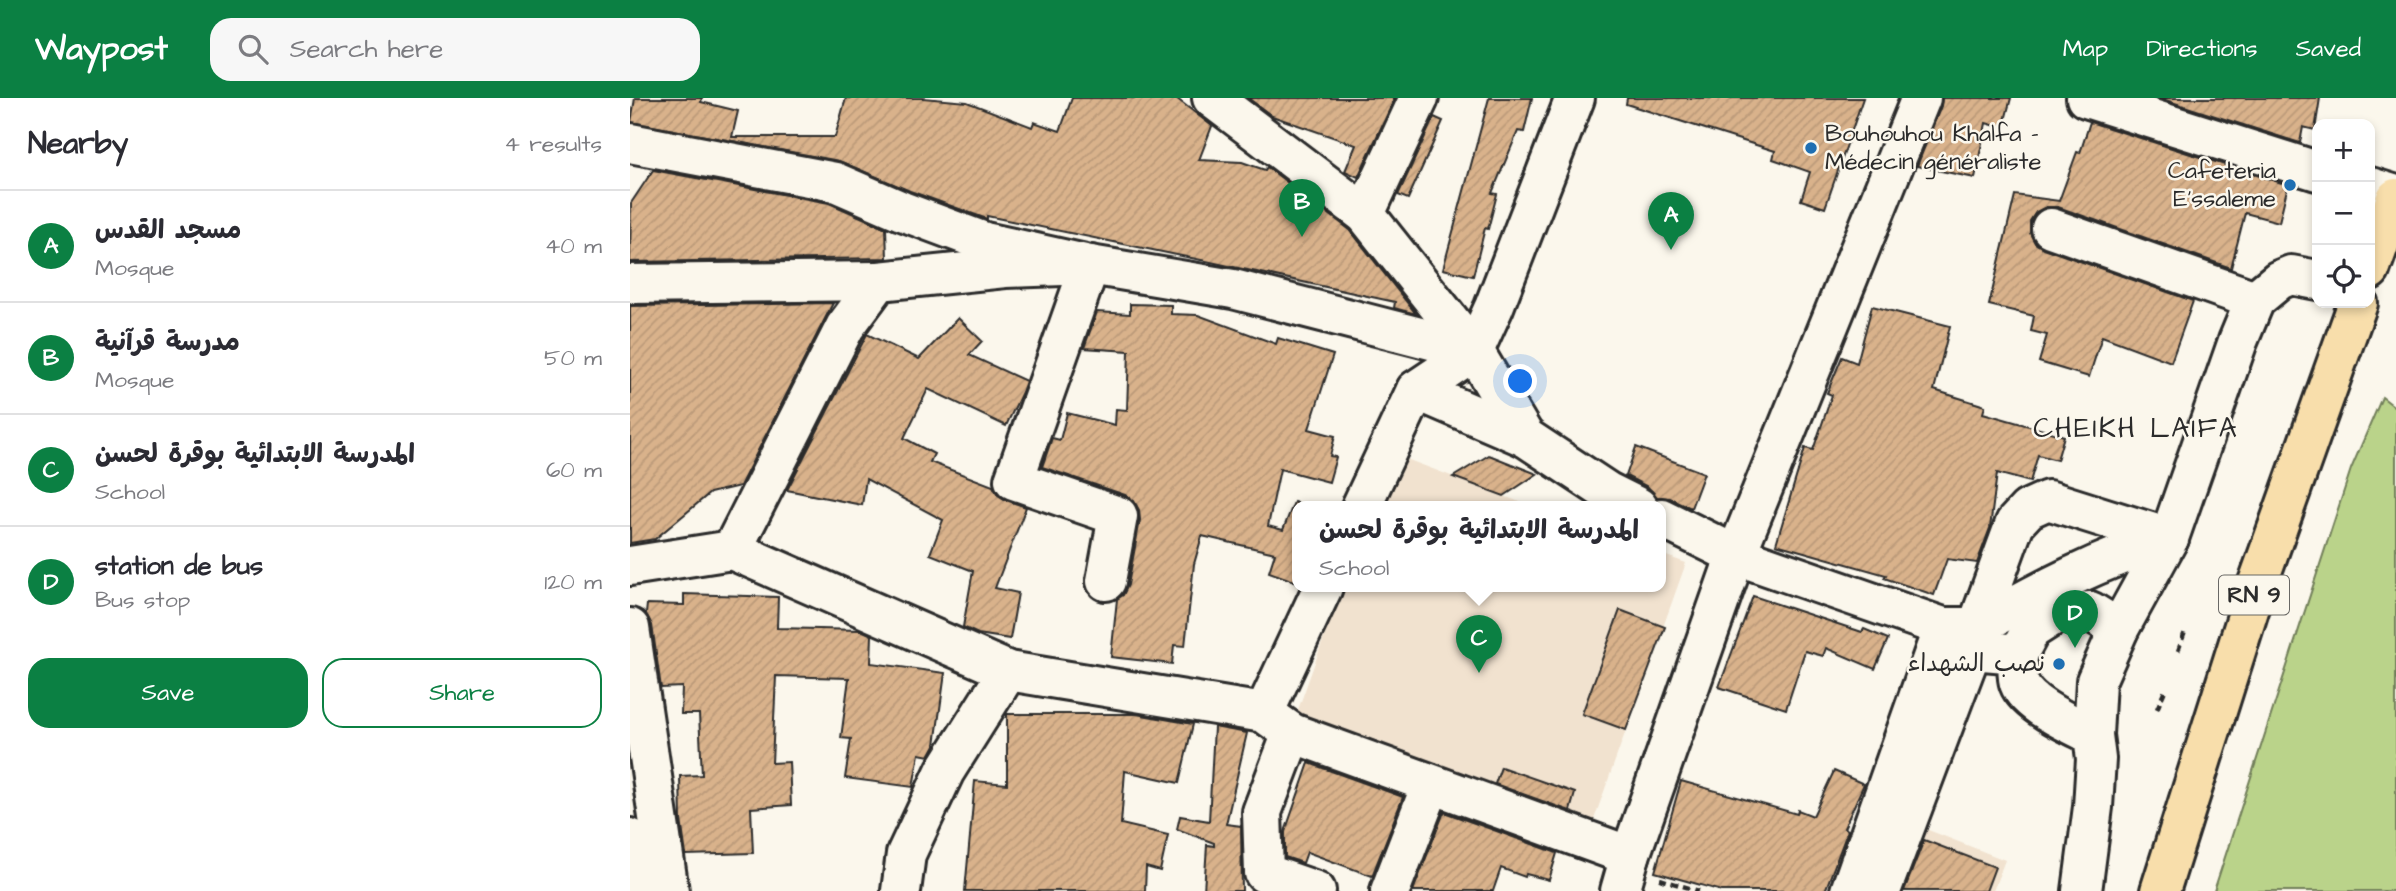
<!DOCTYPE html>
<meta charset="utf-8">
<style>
:root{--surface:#fff;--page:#f7f7f7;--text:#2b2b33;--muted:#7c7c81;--line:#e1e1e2;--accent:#0b8043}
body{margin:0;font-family:"Architects Daughter","Playpen Sans Arabic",sans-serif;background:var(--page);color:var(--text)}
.controls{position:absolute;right:21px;top:21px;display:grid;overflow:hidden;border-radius:14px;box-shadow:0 4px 10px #0003}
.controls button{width:63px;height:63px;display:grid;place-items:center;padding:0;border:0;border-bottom:2px solid var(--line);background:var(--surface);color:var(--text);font:35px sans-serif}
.you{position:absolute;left:891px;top:284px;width:24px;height:24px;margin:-18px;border:5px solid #fff;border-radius:50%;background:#1a73e8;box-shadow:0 0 0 10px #1a73e833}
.badge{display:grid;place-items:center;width:46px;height:46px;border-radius:50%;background:var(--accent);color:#fff;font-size:23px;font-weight:700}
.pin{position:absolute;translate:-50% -58px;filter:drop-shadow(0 2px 4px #0008)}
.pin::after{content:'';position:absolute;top:37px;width:24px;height:21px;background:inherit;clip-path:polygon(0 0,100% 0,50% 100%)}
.popup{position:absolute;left:662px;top:403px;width:374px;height:91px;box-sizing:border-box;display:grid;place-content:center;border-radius:14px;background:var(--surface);filter:drop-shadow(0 2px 5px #0005);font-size:23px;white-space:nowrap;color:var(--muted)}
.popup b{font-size:26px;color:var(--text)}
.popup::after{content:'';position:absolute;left:50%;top:100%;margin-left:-14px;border:14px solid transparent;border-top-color:var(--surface)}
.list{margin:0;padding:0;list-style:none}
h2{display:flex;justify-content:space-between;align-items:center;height:91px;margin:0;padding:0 28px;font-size:30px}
h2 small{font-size:23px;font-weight:400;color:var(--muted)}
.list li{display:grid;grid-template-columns:46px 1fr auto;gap:21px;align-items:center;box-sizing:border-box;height:112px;padding:0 28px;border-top:2px solid var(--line)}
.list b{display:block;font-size:26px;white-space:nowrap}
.list p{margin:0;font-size:23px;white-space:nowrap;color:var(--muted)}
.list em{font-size:23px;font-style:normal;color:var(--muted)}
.actions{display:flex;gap:14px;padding:21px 28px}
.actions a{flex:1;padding:16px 0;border:2px solid var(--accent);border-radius:21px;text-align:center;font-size:24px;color:var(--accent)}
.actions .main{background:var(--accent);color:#fff}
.icon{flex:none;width:38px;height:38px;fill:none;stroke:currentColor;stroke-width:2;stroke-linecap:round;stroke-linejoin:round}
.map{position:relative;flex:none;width:1766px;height:793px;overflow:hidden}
header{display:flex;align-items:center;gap:42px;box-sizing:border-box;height:98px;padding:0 35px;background:var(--accent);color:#fff}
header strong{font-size:33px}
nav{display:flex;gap:38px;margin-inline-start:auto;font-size:24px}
.search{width:490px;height:63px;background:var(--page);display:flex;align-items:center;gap:18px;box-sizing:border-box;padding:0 24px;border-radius:21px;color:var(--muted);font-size:26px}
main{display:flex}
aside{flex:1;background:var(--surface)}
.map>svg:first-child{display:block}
.built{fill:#f1e2cf}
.green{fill:#bad38a;stroke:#727f5a;stroke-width:2}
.building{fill:url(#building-hatch);stroke:#2b2b2b;stroke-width:2}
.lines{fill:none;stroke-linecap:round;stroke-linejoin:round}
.minor-casing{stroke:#2b2b2b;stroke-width:44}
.major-casing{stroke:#2b2b2b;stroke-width:44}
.path{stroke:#2b2b2b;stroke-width:4.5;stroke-dasharray:7 5;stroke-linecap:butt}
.minor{stroke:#fbf7ec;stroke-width:38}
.major{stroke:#f8deab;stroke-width:38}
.poi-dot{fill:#1f6fb2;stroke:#fbf7ec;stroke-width:2.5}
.labels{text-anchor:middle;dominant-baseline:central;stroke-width:5;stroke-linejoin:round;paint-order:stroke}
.shield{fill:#fbf7ec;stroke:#696865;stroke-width:2}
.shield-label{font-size:23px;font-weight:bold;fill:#2b2b2b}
.poi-label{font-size:24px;fill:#2b2b2b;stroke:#fbf7ec;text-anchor:end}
.quarter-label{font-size:28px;letter-spacing:2px;fill:#2b2b2b;stroke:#fbf7ec}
</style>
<header>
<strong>Waypost</strong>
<div class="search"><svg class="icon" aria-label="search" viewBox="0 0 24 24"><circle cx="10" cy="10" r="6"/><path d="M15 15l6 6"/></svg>Search here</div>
<nav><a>Map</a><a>Directions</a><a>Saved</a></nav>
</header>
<main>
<aside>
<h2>Nearby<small>4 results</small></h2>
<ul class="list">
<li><span class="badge">A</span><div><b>مسجد القدس</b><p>Mosque</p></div><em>40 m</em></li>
<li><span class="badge">B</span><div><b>مدرسة قرآنية</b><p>Mosque</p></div><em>50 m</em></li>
<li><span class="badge">C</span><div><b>المدرسة الابتدائية بوقرة لحسن</b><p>School</p></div><em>60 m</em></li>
<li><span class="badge">D</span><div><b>station de bus</b><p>Bus stop</p></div><em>120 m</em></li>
</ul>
<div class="actions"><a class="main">Save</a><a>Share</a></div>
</aside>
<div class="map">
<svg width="1766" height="793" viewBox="0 0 1766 793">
<defs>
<pattern id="building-hatch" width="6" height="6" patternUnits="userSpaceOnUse" patternTransform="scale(1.75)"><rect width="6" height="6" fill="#d9b28b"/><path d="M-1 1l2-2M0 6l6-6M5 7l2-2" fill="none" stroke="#ba9978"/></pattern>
</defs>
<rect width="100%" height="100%" fill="#fbf7ec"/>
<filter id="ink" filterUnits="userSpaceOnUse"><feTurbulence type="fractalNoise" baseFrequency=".0143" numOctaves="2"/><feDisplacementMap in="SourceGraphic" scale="14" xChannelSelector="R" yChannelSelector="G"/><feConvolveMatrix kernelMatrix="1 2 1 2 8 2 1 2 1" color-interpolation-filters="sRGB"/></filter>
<g filter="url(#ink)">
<g class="built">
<path d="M 763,356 L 903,409 L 743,409 Z"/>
<path d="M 1031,456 L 1056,465 L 962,727 L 665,620 L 712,489 L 1031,489 Z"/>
<path d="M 1288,728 L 1375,762 L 1363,793 L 1262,793 Z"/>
</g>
<path class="green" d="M 1752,299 L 1766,310 L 1766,793 L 1584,793 L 1721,371 Z"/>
<g class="building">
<path d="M 5,0 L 72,0 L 71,4 L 108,13 L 102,39 L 205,39 L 216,0 L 293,0 L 337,4 L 402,29 L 404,24 L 430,33 L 442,0 L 546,0 L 582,28 L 569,62 L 612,64 L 635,72 L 637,69 L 720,132 L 786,216 L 764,210 L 765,204 L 576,163 L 357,118 L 357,121 L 280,93 L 209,63 L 1,24 Z"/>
<path d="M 618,0 L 765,0 L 728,79 L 715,73 L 726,47 L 642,18 Z"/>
<path d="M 859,0 L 902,0 L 894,34 L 888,33 L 862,95 L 867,96 L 858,131 L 855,130 L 843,178 L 813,171 Z"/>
<path d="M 997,0 L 1233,0 L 1195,110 L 1171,102 L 1180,74 L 1143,61 L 1145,53 L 996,6 Z"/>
<path d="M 1312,0 L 1381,0 L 1373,30 L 1356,25 L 1345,80 L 1287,68 L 1311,8 Z"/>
<path d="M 1529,0 L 1690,0 L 1685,32 L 1673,29 L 1670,45 Z"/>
<path d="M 804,19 L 813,23 L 778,101 L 768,97 Z"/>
<path d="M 1460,24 L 1658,87 L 1649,124 L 1615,115 L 1601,170 L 1428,109 L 1416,109 L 1406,114 L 1400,123 L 1400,135 L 1405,145 L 1413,150 L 1563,203 L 1541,264 L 1472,238 L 1459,279 L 1409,264 L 1417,237 L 1401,233 L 1404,218 L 1359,207 L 1385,97 L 1429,103 L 1447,54 L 1450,55 Z"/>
<path d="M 23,72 L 199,105 L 256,130 L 257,160 L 0,164 L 1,105 Z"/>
<path d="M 203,205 L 110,388 L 80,395 L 25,441 L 0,445 L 0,208 Z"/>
<path d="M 500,206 L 541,207 L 541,216 L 568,217 L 646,246 L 648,240 L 703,257 L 679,331 L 705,338 L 700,358 L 706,359 L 699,384 L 650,371 L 638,428 L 653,432 L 664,404 L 667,405 L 667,484 L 639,474 L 645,455 L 572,438 L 564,466 L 555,548 L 544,547 L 542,566 L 481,559 L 487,501 L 493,497 L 498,487 L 510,422 L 509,412 L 504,403 L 495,397 L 412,369 L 422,340 L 430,342 L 437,315 L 485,327 L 486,311 L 497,312 L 499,253 L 454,250 L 467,214 L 500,216 Z"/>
<path d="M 1242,208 L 1320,228 L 1304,292 L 1355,308 L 1353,315 L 1434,338 L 1427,362 L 1408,357 L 1400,384 L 1367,375 L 1360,430 L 1347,465 L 1317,461 L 1304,497 L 1254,480 L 1256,477 L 1146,446 L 1175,350 L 1183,352 L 1202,297 L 1197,295 L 1212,259 L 1227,265 Z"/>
<path d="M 328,220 L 352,243 L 339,257 L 396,283 L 392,294 L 376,328 L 298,291 L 274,340 L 304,356 L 300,364 L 363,388 L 368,397 L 376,402 L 396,409 L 365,490 L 388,495 L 380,541 L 348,536 L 333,529 L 343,473 L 300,456 L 313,422 L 236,381 L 232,407 L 157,392 L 237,236 L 289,261 Z"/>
<path d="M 1006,349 L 1074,375 L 1061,410 L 1040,400 L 1027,399 L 1018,389 L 996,378 Z"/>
<path d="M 859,357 L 907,376 L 874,398 L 823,379 Z"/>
<path d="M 54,496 L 148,499 L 147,530 L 231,532 L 242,537 L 241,565 L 315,575 L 305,647 L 299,658 L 289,656 L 283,689 L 215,680 L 221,641 L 211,640 L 219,580 L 146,578 L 142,665 L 159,664 L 161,707 L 121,710 L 123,755 L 56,757 L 51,722 L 50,678 L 72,677 L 69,616 L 51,616 L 52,589 L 31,590 L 22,527 L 16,516 L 17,506 L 54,507 Z"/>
<path d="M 1123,498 L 1232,534 L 1234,531 L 1258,541 L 1245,571 L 1196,550 L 1193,558 L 1175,553 L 1156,611 L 1089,589 Z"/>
<path d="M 990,512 L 1035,529 L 996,632 L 952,616 Z"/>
<path d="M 377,616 L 506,616 L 563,626 L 549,685 L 495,673 L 491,726 L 538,737 L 530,773 L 516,769 L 515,793 L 335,793 L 345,683 L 377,686 Z"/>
<path d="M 584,629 L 617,635 L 596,726 L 611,728 L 612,793 L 574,793 L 577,747 L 584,748 L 584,745 L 547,731 L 550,718 L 579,723 Z"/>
<path d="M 679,665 L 773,699 L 742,778 L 677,754 L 673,765 L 655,759 L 655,734 Z"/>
<path d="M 871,669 L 945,695 L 940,713 L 865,686 Z"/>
<path d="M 1204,673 L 1234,686 L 1214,730 L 1218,732 L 1195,793 L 1092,793 L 1025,774 L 1051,683 L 1167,716 L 1168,712 L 1183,718 Z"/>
<path d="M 814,714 L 927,755 L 919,782 L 896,776 L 895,779 L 871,770 L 863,793 L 783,793 Z"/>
<path d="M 1294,742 L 1365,769 L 1356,793 L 1274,793 Z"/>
</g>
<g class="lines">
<g class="minor-casing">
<g id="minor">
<path d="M 582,0 L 735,116 L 844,253"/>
<path d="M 1456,0 L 1687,73"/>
<path d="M 0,45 L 205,84 L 272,113 L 355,144 L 460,167 L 384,382 L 488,418 L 476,483"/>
<path d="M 1740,89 L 1766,97"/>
<path d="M 735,116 L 789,0"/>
<path d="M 1421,130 L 1625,202"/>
<path d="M 0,186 L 249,183"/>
<path d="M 786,292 L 895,339 L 978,394 L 1008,409"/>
<path d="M 731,409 L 786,292 L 844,253 L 864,209 L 945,0"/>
<path d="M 1031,420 L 1106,457 L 1313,529 L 1347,529 L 1342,552 L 1388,556 L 1401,532 L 1426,516 L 1460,513 L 1489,531"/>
<path d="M 102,452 L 215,229 L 249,183 L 375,170 L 460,167 L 603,191 L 844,253 L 895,339"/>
<path d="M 0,468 L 102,452 L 378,573 L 634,615 L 662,635 L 1000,758"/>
<path d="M 1347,529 L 1385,425 L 1398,411 L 1418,402 L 1539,440"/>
<path d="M 1347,529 C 1410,492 1469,462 1539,440"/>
<path d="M 0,530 L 39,793"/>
<path d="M 1388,556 C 1388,564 1386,577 1389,585 C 1397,607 1442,627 1463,637"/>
<path d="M 634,615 L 693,489"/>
<path d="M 662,635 L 632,714 L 634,775 L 686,793"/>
<path d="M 0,740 L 13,793"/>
<path d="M 271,793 L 276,756 L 315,673 L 378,573"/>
<path d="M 760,793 L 801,687"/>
<path d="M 990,793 L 1000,758 L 1106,457 L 1291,0"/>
<path d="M 1220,793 L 1313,529"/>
<path d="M 1251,793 L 1342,552"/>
<path d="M 1452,793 L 1463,709 L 1466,661 L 1463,637 L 1466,583 L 1489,531 L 1539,440 L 1608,243 L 1625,202 L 1649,182 L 1661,177 L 1687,182"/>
</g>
</g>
<g class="major-casing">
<g id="major">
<path d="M 1740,172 L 1766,100"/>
<path d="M 1530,793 L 1625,493 L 1728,205"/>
</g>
</g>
<g class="path">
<path d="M 1548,553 L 1556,531"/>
<path d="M 1527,611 L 1536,590"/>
<path d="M 1030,781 L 1069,793"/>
</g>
<use href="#minor" class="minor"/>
<use href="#major" class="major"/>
</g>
</g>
<g class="poi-dot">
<circle cx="1181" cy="50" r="7"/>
<circle cx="1660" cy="87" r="7"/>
<circle cx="1429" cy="566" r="7"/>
</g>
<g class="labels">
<rect class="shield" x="1589" y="477.5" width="70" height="39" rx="5"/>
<g class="shield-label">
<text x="1624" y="497">RN 9</text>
</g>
<g class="poi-label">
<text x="1195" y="36" text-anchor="start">Bouhouhou Khalfa -<tspan x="1195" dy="28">Médecin généraliste</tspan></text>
<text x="1646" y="73">Cafeteria<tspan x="1646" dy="28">E'ssaleme</tspan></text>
<text x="1415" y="566">نصب الشهداء</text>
</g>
<g class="quarter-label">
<text x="1506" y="330">CHEIKH LAIFA</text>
</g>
</g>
</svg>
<div class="controls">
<button>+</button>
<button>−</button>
<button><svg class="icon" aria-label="locate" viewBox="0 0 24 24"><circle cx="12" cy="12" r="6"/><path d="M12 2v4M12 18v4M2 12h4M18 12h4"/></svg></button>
</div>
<div class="you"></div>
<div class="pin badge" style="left:1041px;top:152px">A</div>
<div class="pin badge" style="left:672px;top:139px">B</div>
<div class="pin badge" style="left:849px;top:575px">C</div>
<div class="popup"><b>المدرسة الابتدائية بوقرة لحسن</b>School</div>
<div class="pin badge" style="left:1445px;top:550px">D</div>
</div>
</main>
